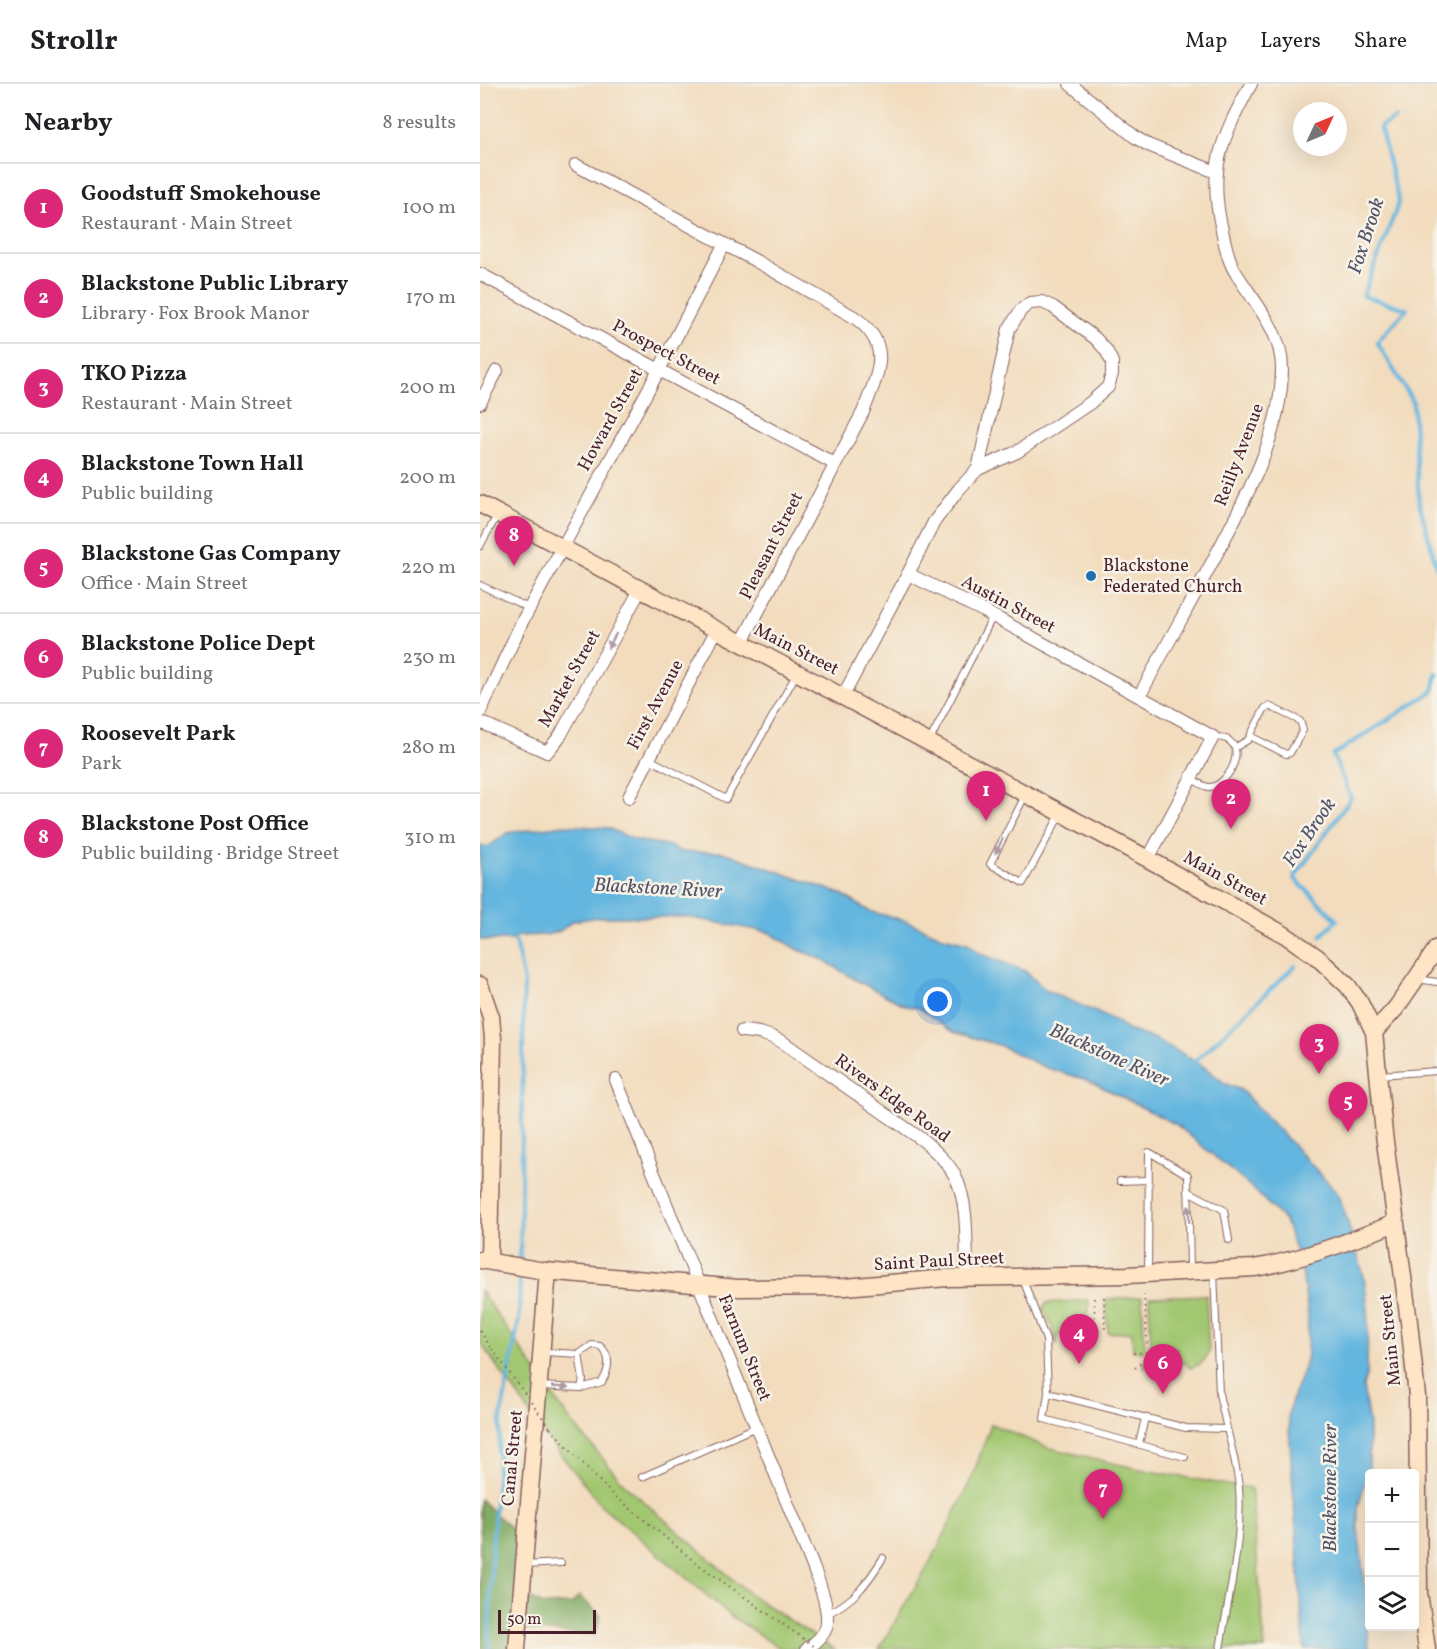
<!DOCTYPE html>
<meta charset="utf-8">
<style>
:root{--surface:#fff;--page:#f2f2f2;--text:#202124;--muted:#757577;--line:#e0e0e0;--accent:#db2777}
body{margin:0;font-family:Vollkorn,serif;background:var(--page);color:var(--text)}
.controls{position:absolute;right:18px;bottom:18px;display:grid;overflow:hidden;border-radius:6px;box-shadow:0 6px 24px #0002}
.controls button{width:54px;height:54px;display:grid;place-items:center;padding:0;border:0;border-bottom:2px solid var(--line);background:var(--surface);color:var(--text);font:30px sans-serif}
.compass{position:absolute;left:813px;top:18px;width:54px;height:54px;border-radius:50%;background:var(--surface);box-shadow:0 6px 24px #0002;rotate:46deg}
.scale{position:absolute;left:18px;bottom:15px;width:98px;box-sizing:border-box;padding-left:6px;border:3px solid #4a1f2b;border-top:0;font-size:16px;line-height:21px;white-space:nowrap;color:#4a1f2b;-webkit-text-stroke:4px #f7f3e8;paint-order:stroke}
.you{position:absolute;left:458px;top:918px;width:21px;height:21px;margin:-15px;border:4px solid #fff;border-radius:50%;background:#1a73e8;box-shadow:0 0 0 9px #1a73e833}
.badge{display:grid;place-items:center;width:39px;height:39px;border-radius:50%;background:var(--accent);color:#fff;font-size:20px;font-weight:700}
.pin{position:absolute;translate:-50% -50px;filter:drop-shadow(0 2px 3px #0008)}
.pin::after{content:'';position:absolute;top:32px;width:21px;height:18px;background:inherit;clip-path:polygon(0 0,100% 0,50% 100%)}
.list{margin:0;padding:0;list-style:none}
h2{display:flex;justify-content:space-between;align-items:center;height:78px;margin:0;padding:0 24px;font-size:26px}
h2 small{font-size:20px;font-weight:400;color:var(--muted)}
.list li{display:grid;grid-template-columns:39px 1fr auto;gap:18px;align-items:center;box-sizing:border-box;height:90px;padding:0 24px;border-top:2px solid var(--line)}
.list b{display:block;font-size:22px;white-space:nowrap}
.list p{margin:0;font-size:20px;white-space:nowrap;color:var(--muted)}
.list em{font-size:20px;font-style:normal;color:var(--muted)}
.icon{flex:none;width:33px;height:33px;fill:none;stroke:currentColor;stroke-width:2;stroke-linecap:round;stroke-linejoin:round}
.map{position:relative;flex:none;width:957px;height:1565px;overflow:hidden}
header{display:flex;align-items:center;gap:36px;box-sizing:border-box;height:84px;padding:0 30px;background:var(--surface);border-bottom:2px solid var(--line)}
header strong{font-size:28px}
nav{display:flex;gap:33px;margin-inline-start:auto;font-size:21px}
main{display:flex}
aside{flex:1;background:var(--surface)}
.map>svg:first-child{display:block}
.green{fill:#a2c771;stroke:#76734e;stroke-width:1.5}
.forest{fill:#81ac63;stroke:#666647;stroke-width:1.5}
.water{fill:#63b6df;stroke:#566a85;stroke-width:1.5}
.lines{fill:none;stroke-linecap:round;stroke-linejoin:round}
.stream{stroke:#63b6df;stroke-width:4}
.lane-casing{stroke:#85615e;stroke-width:8}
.street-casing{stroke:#85615e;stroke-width:14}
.secondary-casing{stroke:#85615e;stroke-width:19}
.path{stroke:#85615e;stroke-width:2;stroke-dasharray:1.5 4.5;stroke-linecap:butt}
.lane{stroke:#fff;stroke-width:6}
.street{stroke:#fff;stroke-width:12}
.secondary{stroke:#fde5c5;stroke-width:16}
.path-bridge{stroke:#85615e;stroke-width:2;stroke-dasharray:1.5 4.5;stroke-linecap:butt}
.oneway{fill:#ae9aa0}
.poi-dot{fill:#1f6fb2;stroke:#f7f3e8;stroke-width:2}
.labels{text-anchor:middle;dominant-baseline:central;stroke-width:5;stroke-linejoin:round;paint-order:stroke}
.street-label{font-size:18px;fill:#4a1f2b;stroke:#f7f3e8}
.poi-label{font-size:18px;fill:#4a1f2b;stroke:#f7f3e8;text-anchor:start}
.water-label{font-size:20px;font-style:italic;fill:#53546a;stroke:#f7f3e8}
</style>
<header>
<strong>Strollr</strong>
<nav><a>Map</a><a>Layers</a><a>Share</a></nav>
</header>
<main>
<aside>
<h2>Nearby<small>8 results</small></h2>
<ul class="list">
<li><span class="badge">1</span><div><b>Goodstuff Smokehouse</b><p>Restaurant · Main Street</p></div><em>100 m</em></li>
<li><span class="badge">2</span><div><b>Blackstone Public Library</b><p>Library · Fox Brook Manor</p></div><em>170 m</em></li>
<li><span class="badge">3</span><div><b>TKO Pizza</b><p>Restaurant · Main Street</p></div><em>200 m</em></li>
<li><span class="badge">4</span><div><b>Blackstone Town Hall</b><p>Public building</p></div><em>200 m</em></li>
<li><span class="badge">5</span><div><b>Blackstone Gas Company</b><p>Office · Main Street</p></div><em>220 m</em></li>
<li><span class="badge">6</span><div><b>Blackstone Police Dept</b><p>Public building</p></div><em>230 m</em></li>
<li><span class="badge">7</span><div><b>Roosevelt Park</b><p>Park</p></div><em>280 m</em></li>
<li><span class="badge">8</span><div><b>Blackstone Post Office</b><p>Public building · Bridge Street</p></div><em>310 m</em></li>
</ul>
</aside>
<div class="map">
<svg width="957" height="1565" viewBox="0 0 957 1565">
<rect width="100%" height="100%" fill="#f7f3e8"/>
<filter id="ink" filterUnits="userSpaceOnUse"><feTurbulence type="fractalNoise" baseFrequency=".0167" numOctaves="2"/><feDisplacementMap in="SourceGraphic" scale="12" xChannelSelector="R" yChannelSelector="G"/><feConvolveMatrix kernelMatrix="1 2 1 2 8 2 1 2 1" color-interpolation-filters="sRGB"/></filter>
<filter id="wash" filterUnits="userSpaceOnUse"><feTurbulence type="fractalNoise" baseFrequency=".008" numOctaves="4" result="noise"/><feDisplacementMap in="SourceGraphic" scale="24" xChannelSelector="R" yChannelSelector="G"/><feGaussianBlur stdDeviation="1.35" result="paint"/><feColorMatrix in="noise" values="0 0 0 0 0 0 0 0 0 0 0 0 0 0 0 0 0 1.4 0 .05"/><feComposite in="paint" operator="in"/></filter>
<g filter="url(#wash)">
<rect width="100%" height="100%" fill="#f2dcbd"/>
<g class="green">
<path d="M 0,1206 L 89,1335 L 145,1401 L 272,1512 L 354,1565 L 301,1565 L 251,1532 L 122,1422 L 68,1355 L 0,1258 Z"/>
<path d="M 726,1211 L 729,1268 C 725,1278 719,1282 709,1284 L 706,1279 L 698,1279 L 697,1265 L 671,1266 L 669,1213 Z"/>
<path d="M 662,1213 L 665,1267 L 653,1267 L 652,1248 L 628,1249 L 626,1215 Z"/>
<path d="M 609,1216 L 608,1250 L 577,1251 L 577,1261 L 576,1261 L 572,1242 L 563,1225 L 566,1219 Z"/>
<path d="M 694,1268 L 695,1282 L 664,1283 L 664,1279 L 674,1269 Z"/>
<path d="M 511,1340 L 566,1363 L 654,1384 L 748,1401 L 771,1404 L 785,1565 L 399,1565 L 457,1466 L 493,1391 Z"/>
</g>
<path class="forest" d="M 0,1415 L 46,1459 L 42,1511 L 63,1521 L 92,1520 L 99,1512 L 121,1532 L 115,1551 L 41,1546 L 37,1565 L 0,1565 Z"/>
<path class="water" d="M 84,741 L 128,744 L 155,756 L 187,761 L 202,768 L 243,768 L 361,810 L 389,827 L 426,837 L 463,853 L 488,859 L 501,870 L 545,887 L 566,906 L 636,937 L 647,946 L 675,955 L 719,979 L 746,1000 L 761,1006 L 856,1107 L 865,1129 L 884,1193 L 888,1225 L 887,1289 L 883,1302 L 889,1341 L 889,1382 L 878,1424 L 878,1445 L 886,1511 L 889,1565 L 824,1565 L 808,1330 L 814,1309 L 824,1284 L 827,1271 L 828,1232 L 822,1186 L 805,1137 L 772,1104 L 697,1041 L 610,997 L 564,983 L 519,961 L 473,948 L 439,924 L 426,922 L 376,896 L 344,876 L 319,866 L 288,848 L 206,833 L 118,833 L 93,837 L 80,847 L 66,851 L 38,852 L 32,856 L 0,856 L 0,761 L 8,763 L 27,749 Z"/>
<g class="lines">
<g class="stream">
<path d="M 916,34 L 900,43 L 919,118 L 883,212 L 927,225 L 897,258 L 933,318 L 939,418 L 957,485"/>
<path d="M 34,852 L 44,898 L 40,1179"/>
<path d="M 841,852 L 857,836 L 814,794 L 871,714 L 853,671 L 953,607 L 957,590"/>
<path d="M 713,979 L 815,882"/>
<path d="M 9,1565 L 11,1483 L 21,1333 L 39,1235 L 40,1187"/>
</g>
</g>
</g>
<g filter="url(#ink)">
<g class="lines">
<g class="lane-casing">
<g id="lane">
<path d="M 0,462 L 18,430"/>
<path d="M 0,501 L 49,524"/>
<path d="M 449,658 L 513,532"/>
<path d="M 756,663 L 768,656 L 770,652 L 785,624 L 789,622 L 820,637 L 823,646 L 810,669 L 806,670 L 770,652"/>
<path d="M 169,675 L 246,715 L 317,589"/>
<path d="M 711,695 C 716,697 723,702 728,703 C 748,705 776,652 733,653"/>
<path d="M 546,710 L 510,780 L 543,799 L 581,729"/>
<path d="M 937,895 L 957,898"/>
<path d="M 899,991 L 957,987"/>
<path d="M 640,1097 L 668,1096"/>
<path d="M 708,1107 L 744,1126 L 749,1156"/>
<path d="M 668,1188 L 669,1068 L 708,1091 L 710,1185"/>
<path d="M 542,1193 L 566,1256 L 568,1309 L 564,1335 L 705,1373"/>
<path d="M 99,1270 L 103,1296 L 101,1304"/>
<path d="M 59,1302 L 101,1304 L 122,1298 C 129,1286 132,1272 120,1262 L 112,1261 L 99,1270 L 64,1268"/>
<path d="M 568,1309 L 706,1344 L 747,1345 L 739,1310 L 734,1187"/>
<path d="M 659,1360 L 665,1334"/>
<path d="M 162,1393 L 276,1343"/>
<path d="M 44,1481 L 81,1479"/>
<path d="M 347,1530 C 375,1516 386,1501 403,1474"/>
<path d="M 740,1565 C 748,1515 763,1454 759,1404 C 757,1384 752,1364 747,1345"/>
</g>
</g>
<g class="street-casing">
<g id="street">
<path d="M 590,0 L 655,53 L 668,61 L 736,88"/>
<path d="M 96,81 L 276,177 L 374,233 C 414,261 398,289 383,328 L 261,560"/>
<path d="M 0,190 L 355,380"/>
<path d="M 0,319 L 17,287"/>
<path d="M 428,490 L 454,438 L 479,405 L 498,385 L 537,368 L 610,319 L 628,303 L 632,290 L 632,278 L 626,266 L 615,254 L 573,223 L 562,218 L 550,219 L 541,226 L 529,245 L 498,385"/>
<path d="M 660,611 C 685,564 711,518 736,471 C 765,416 802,349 802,285 C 802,247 775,220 756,189 C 748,177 745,160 742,146 C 727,84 742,54 771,0"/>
<path d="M 363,612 L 428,490 L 504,527 L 733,653 L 668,775"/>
<path d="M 0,628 L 42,538 L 179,286 L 244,161"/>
<path d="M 0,638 L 67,668 L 80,652 L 160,506"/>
<path d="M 149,713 L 236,547"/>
<path d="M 262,947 C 279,948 290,951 304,959 L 444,1057 C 456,1068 468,1078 475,1092 C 489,1118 486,1164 487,1193"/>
<path d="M 136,996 L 332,1480 C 338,1496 351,1527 346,1544 C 343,1553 334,1560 327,1565"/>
</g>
</g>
<g class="secondary-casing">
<g id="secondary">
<path d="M 0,420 L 668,775 L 805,851 L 837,873 L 868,902 L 880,919 L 894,948 L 904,1050 L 929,1238 L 937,1312 L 939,1509 L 947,1565"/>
<path d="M 0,901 L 11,933 L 13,955 L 9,1177"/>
<path d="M 894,948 L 916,924 L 957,864"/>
<path d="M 0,1176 L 65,1187 L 258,1204 L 365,1203 L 467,1194 L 647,1191 L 774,1184 C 818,1177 874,1156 915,1139"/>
<path d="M 37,1565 L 68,1187"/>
</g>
</g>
<g class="path">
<path d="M 624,1213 L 625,1249"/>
<path d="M 614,1214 L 615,1243"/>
<path d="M 0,1247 L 12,1265"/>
<path d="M 653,1269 L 696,1267 L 697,1282"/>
<path d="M 655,1284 L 668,1271 L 664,1211"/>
<path d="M 70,1344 L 127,1405"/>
</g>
<use href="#lane" class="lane"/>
<use href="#street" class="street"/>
<use href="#secondary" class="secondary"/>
<g class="path-bridge">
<path d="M 12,1265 L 70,1344"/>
<path d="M 127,1405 L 215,1478 L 338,1565"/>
</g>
</g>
<defs><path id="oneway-solid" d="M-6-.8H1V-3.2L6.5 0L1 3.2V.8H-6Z" transform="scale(1.5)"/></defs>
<g class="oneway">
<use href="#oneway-solid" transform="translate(132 557) rotate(119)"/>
<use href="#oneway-solid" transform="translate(519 762) rotate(117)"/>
<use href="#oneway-solid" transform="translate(709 1130) rotate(-91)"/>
<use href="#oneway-solid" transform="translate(80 1303) rotate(3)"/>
</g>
</g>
<circle class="poi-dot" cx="611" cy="492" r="6"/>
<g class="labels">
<g class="street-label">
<text transform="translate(186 269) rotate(28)">Prospect Street</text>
<text transform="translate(131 336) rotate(-61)">Howard Street</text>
<text transform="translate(760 371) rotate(-69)">Reilly Avenue</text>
<text transform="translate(292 462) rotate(-63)">Pleasant Street</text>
<text transform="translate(528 521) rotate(28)">Austin Street</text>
<text transform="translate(316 566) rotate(27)">Main Street</text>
<text transform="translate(90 595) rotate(-61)">Market Street</text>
<text transform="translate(176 621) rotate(-62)">First Avenue</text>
<text transform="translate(745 795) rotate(29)">Main Street</text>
<text transform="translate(412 1015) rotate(36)">Rivers Edge Road</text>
<text transform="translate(459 1178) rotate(-3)">Saint Paul Street</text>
<text transform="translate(911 1256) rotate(-96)">Main Street</text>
<text transform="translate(264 1264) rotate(68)">Farnum Street</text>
<text transform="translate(33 1374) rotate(-85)">Canal Street</text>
</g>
<g class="poi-label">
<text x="623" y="482">Blackstone<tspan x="623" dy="21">Federated Church</tspan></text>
</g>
<g class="water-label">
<text transform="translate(887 152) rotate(-72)">Fox Brook</text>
<text transform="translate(830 749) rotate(-56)">Fox Brook</text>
<text transform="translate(178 805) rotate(3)">Blackstone River</text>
<text transform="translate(629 972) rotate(24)">Blackstone River</text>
<text transform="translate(851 1404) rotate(-90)">Blackstone River</text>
</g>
</g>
</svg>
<div class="controls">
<button>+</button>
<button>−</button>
<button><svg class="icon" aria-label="layers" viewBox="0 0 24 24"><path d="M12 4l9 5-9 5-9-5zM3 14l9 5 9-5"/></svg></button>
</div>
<svg class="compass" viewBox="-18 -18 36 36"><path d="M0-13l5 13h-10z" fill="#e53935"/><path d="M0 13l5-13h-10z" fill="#757577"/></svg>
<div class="scale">50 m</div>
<div class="you"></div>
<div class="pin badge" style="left:506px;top:737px">1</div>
<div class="pin badge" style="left:751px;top:745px">2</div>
<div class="pin badge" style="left:839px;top:990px">3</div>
<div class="pin badge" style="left:599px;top:1280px">4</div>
<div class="pin badge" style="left:868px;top:1048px">5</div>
<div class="pin badge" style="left:683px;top:1310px">6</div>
<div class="pin badge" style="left:623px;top:1435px">7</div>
<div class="pin badge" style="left:34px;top:482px">8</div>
</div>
</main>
